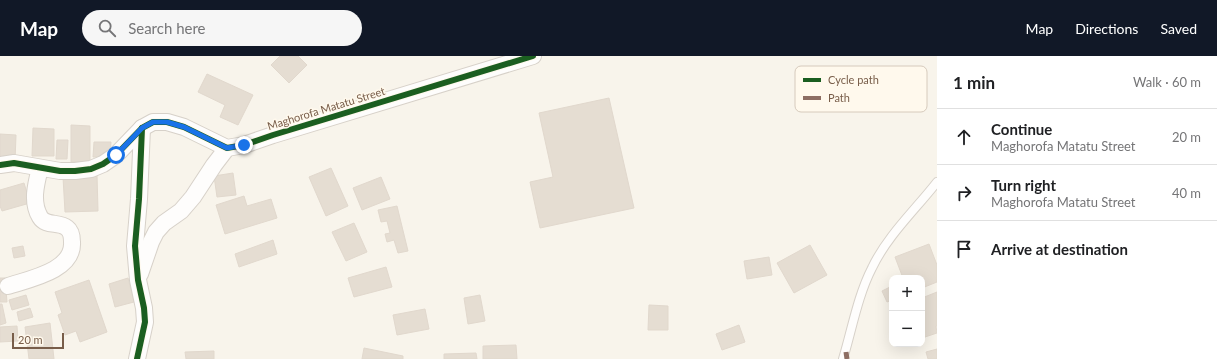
<!DOCTYPE html>
<meta charset="utf-8">
<style>
:root{--surface:#fff;--page:#f6f6f6;--text:#202124;--muted:#757577;--line:#e0e0e0;--accent:#111827}
body{margin:0;font-family:Lato,sans-serif;background:var(--page);color:var(--text)}
.controls{position:absolute;right:12px;bottom:12px;display:grid;overflow:hidden;border-radius:8px;box-shadow:0 4px 16px #0002}
.controls button{width:36px;height:36px;display:grid;place-items:center;padding:0;border:0;border-bottom:1px solid var(--line);background:var(--surface);color:var(--text);font:20px sans-serif}
.scale{position:absolute;left:12px;bottom:10px;width:52px;box-sizing:border-box;padding-left:4px;border:2px solid #785d49;border-top:0;font-size:11px;line-height:14px;white-space:nowrap;color:#785d49;-webkit-text-stroke:3px #fff9ed;paint-order:stroke}
.stop{position:absolute;width:12px;height:12px;margin:-9px;border:3px solid #1a73e8;border-radius:50%;background:#fff}
.stop.end{background:#1a73e8;border-color:#fff;box-shadow:0 1px 4px #0008}
.list{margin:0;padding:0;list-style:none}
h2{display:flex;justify-content:space-between;align-items:center;height:52px;margin:0;padding:0 16px;font-size:17px}
h2 small{font-size:13px;font-weight:400;color:var(--muted)}
.list li{display:grid;grid-template-columns:26px 1fr auto;gap:12px;align-items:center;box-sizing:border-box;height:56px;padding:0 16px;border-top:1px solid var(--line)}
.list b{display:block;font-size:15px;white-space:nowrap}
.list p{margin:0;font-size:13px;white-space:nowrap;color:var(--muted)}
.list em{font-size:13px;font-style:normal;color:var(--muted)}
.icon{flex:none;width:22px;height:22px;fill:none;stroke:currentColor;stroke-width:2;stroke-linecap:round;stroke-linejoin:round}
.map{position:relative;flex:none;width:937px;height:303px;overflow:hidden}
header{display:flex;align-items:center;gap:24px;box-sizing:border-box;height:56px;padding:0 20px;background:var(--accent);color:#fff}
header strong{font-size:19px}
nav{display:flex;gap:22px;margin-inline-start:auto;font-size:14px}
.search{width:280px;height:36px;background:var(--page);display:flex;align-items:center;gap:10px;box-sizing:border-box;padding:0 14px;border-radius:22px;color:var(--muted);font-size:15px}
main{display:flex}
aside{flex:1;background:var(--surface)}
.map>svg:first-child{display:block}
.building{fill:#e5ddd2;stroke:#e1d8cd}
.lines{fill:none;stroke-linecap:round;stroke-linejoin:round}
.lane-casing{stroke:#d7d1c9;stroke-width:10}
.street-casing{stroke:#d7d1c9;stroke-width:18}
.lane{stroke:#fefdfc;stroke-width:8}
.street{stroke:#fefdfc;stroke-width:16}
.quiet{stroke:#8d6e63;stroke-width:5;stroke-dasharray:10 5;stroke-linecap:butt}
.cycleway-casing{stroke:#fff9ed;stroke-width:8}
.cycleway{stroke:#1b5e20;stroke-width:6}
.route{stroke:#1a73e8;stroke-width:5}
.labels{text-anchor:middle;dominant-baseline:central;stroke-width:3;stroke-linejoin:round;paint-order:stroke}
.street-label{font-size:11px;fill:#785d49;stroke:#fff9ed}
.key{fill:#fff9ed;stroke:#d6cabc;stroke-width:1}
.key-label{font-size:11px;fill:#785d49}
</style>
<header>
<strong>Map</strong>
<div class="search"><svg class="icon" aria-label="search" viewBox="0 0 24 24"><circle cx="10" cy="10" r="6"/><path d="M15 15l6 6"/></svg>Search here</div>
<nav><a>Map</a><a>Directions</a><a>Saved</a></nav>
</header>
<main>
<div class="map">
<svg width="937" height="303" viewBox="0 0 937 303">
<rect width="100%" height="100%" fill="#f8f4eb"/>
<g class="building">
<path d="M 280,0 L 298,0 L 307,9 L 289,27 L 271,9 Z"/>
<path d="M 207,18 L 253,39 L 238,69 L 220,61 L 225,49 L 198,36 Z"/>
<path d="M 609,42 L 634,152 L 540,172 L 530,126 L 553,121 L 539,57 Z"/>
<path d="M 71,69 L 90,70 L 90,106 L 71,106 Z"/>
<path d="M 33,72 L 54,73 L 54,100 L 32,100 Z"/>
<path d="M 0,78 L 16,79 L 15,105 L 0,104 Z"/>
<path d="M 57,84 L 68,84 L 67,103 L 56,103 Z"/>
<path d="M 94,86 L 111,86 L 110,101 L 93,101 Z"/>
<path d="M 331,112 L 348,150 L 326,160 L 309,121 Z"/>
<path d="M 233,117 L 236,139 L 217,141 L 214,120 Z"/>
<path d="M 97,119 L 98,155 L 65,156 L 63,121 Z"/>
<path d="M 381,121 L 390,143 L 362,154 L 353,132 Z"/>
<path d="M 24,127 L 30,147 L 2,155 L 0,150 L 0,134 Z"/>
<path d="M 244,140 L 247,150 L 271,143 L 277,162 L 225,178 L 216,149 Z"/>
<path d="M 397,150 L 408,195 L 398,197 L 394,184 L 387,186 L 385,178 L 390,177 L 387,165 L 381,166 L 378,154 Z"/>
<path d="M 354,167 L 367,196 L 346,205 L 332,176 Z"/>
<path d="M 273,184 L 277,198 L 239,211 L 235,198 Z"/>
<path d="M 929,188 L 937,209 L 937,226 L 922,232 L 922,222 L 903,222 L 895,201 Z"/>
<path d="M 810,189 L 827,219 L 794,237 L 777,207 Z"/>
<path d="M 23,190 L 25,200 L 14,202 L 12,192 Z"/>
<path d="M 769,201 L 772,219 L 747,223 L 744,205 Z"/>
<path d="M 386,211 L 392,231 L 354,241 L 348,222 Z"/>
<path d="M 0,222 L 5,222 L 7,246 L 0,246 Z"/>
<path d="M 128,222 L 134,246 L 115,251 L 109,228 Z"/>
<path d="M 89,224 L 107,276 L 80,286 L 76,275 L 65,279 L 58,259 L 62,257 L 55,236 Z"/>
<path d="M 892,230 L 892,244 L 887,246 L 882,235 Z"/>
<path d="M 937,236 L 937,270 L 936,270 L 937,277 L 922,282 L 922,242 Z"/>
<path d="M 26,239 L 29,249 L 12,254 L 9,244 Z"/>
<path d="M 480,239 L 485,265 L 468,268 L 464,242 Z"/>
<path d="M 0,248 L 2,248 L 6,267 L 0,269 Z"/>
<path d="M 649,249 L 668,250 L 668,274 L 648,274 Z"/>
<path d="M 30,252 L 33,261 L 19,265 L 17,256 Z"/>
<path d="M 425,253 L 429,273 L 397,279 L 393,259 Z"/>
<path d="M 50,267 L 54,303 L 29,303 L 25,271 Z"/>
<path d="M 739,269 L 745,286 L 722,294 L 716,278 Z"/>
<path d="M 17,270 L 18,285 L 0,286 L 0,271 Z"/>
<path d="M 516,289 L 517,303 L 483,303 L 483,290 Z"/>
<path d="M 364,292 L 403,300 L 403,303 L 362,303 Z"/>
<path d="M 937,293 L 937,303 L 928,303 L 926,296 Z"/>
<path d="M 214,295 L 214,303 L 186,303 L 185,296 Z"/>
<path d="M 476,297 L 477,303 L 444,303 L 444,298 Z"/>
</g>
<g class="lines">
<g class="lane-casing">
<path id="lane" d="M 843,303 C 852,273 858,239 872,212 C 887,180 916,153 937,126"/>
</g>
<g class="street-casing">
<g id="street">
<path d="M 0,109 L 14,107 L 60,115 L 75,115 L 91,113 L 103,108 L 116,99 L 142,72 L 153,66 L 167,66 L 184,71 L 227,92 L 244,89 L 273,79 L 533,0"/>
<path d="M 140,218 L 151,186 L 156,176 L 164,167 L 181,155 L 193,141 L 214,109 L 227,92"/>
<path d="M 8,230 C 29,223 74,215 72,186 C 72,181 71,175 67,172 C 59,165 46,171 40,161 C 31,146 36,128 40,112"/>
<path d="M 137,303 L 145,266 L 144,252 L 138,224 L 135,190 L 139,143 L 142,72"/>
</g>
</g>
<use href="#lane" class="lane"/>
<use href="#street" class="street"/>
<path class="quiet" d="M 846,296 L 847,303"/>
<g class="cycleway-casing">
<g id="cycleway">
<path d="M 0,109 L 14,107 L 60,115 L 75,115 L 91,113 L 103,108 L 116,99 L 142,72 L 153,66 L 167,66 L 184,71 L 227,92 L 244,89 L 273,79 L 533,0"/>
<path d="M 137,303 L 145,266 L 144,252 L 138,224 L 135,190 L 139,143 L 142,72"/>
</g>
</g>
<use href="#cycleway" class="cycleway"/>
</g>
<g class="lines">
<path class="route" d="M 116,99 L 142,72 L 153,66 L 167,66 L 184,71 L 227,92 L 244,89"/>
</g>
<g class="labels">
<g class="street-label">
<text transform="translate(326 52) rotate(-17)">Maghorofa Matatu Street</text>
</g>
</g>
<rect x="795" y="10" width="132" height="46" rx="6" class="key"/>
<rect x="803" y="22" width="18" height="4" fill="#1b5e20"/>
<rect x="803" y="40" width="18" height="4" fill="#8d6e63"/>
<g class="key-label">
<text x="828" y="28">Cycle path</text>
<text x="828" y="46">Path</text>
</g>
</svg>
<div class="controls">
<button>+</button>
<button>−</button>
</div>
<div class="scale">20 m</div>
<div class="stop" style="left:116px;top:99px"></div>
<div class="stop end" style="left:244px;top:89px"></div>
</div>
<aside>
<h2>1 min<small>Walk · 60 m</small></h2>
<ul class="list">
<li><svg class="icon" aria-label="ahead" viewBox="0 0 24 24"><path d="M12 20V5M6 11l6-6 6 6"/></svg><div><b>Continue</b><p>Maghorofa Matatu Street</p></div><em>20 m</em></li>
<li><svg class="icon" aria-label="right" viewBox="0 0 24 24"><path d="M7 20v-9h11M14 6l5 5-5 5"/></svg><div><b>Turn right</b><p>Maghorofa Matatu Street</p></div><em>40 m</em></li>
<li><svg class="icon" aria-label="arrive" viewBox="0 0 24 24"><path d="M6 21V4h12l-3 4 3 4H6"/></svg><div><b>Arrive at destination</b></div></li>
</ul>
</aside>
</main>
